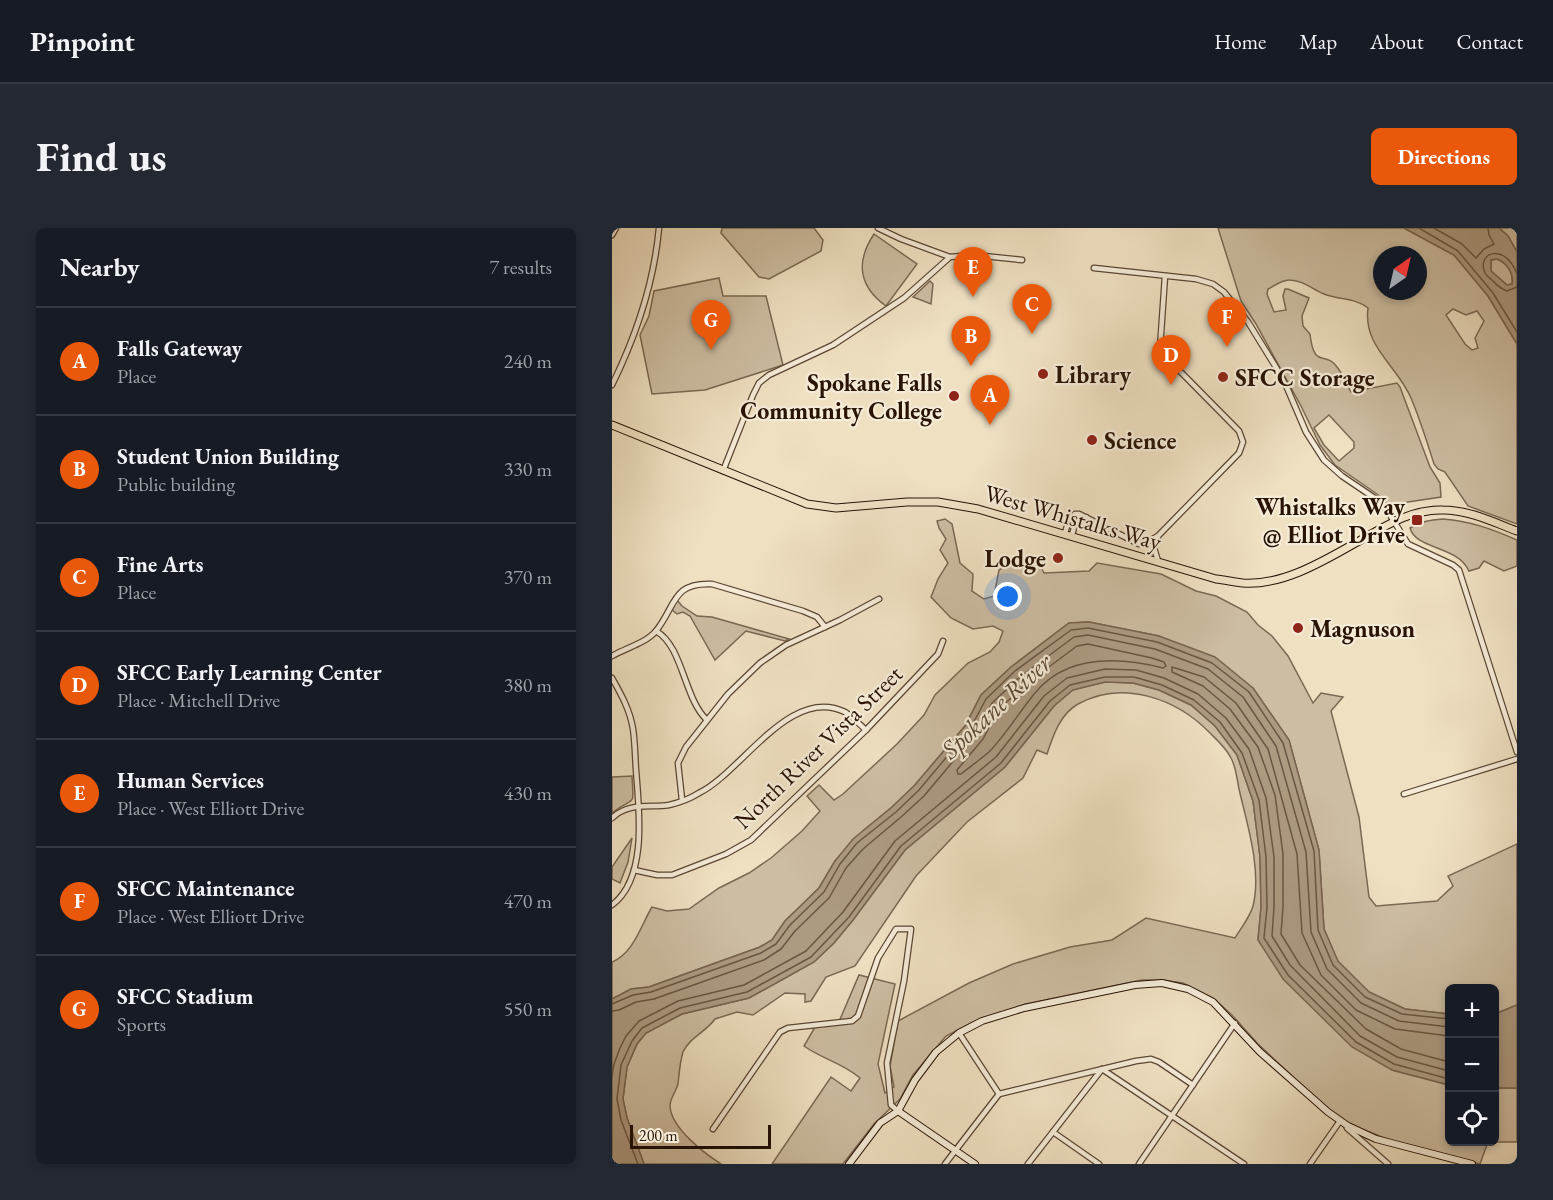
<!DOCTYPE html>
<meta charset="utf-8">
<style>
:root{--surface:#171b24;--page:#242831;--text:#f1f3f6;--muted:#9ea1a6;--line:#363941;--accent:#ea580c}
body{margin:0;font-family:"EB Garamond",serif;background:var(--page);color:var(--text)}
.controls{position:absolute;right:18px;bottom:18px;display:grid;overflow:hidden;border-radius:9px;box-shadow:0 3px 9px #0003}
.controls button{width:54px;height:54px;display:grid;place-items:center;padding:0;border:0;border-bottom:2px solid var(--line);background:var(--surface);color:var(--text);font:30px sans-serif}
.compass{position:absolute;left:761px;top:18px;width:54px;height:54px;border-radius:50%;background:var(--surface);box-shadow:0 3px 9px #0003;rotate:34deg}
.scale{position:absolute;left:18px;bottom:15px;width:141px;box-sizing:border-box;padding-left:6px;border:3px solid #291304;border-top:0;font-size:16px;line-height:21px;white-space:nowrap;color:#291304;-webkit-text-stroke:4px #f5ebd7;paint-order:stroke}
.you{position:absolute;left:396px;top:369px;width:21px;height:21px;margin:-15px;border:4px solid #fff;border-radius:50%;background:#1a73e8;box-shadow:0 0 0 9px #1a73e833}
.badge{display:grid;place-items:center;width:39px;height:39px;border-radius:50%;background:var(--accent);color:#fff;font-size:20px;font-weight:700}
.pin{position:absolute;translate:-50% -50px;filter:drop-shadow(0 2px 3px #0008)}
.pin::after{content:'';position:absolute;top:32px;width:21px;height:18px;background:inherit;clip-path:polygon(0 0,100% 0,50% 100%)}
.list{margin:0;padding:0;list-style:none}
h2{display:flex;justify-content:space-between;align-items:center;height:78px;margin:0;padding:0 24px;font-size:26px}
h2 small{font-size:20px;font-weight:400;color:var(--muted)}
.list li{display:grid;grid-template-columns:39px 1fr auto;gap:18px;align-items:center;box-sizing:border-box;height:108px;padding:0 24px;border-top:2px solid var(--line)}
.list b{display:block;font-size:22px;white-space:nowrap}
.list p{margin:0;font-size:20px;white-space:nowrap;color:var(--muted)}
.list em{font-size:20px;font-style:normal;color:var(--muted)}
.icon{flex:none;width:33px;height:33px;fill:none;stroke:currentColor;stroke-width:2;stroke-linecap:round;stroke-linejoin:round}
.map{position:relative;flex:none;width:905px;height:936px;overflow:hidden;border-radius:9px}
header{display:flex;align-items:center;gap:36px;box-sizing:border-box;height:84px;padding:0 30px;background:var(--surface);border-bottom:2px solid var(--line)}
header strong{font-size:28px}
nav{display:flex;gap:33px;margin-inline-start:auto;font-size:21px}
.intro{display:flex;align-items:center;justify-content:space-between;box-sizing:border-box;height:144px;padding:0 36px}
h1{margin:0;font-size:42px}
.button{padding:15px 27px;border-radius:9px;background:var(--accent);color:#fff;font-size:21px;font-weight:700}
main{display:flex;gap:36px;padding:0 36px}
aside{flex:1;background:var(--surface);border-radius:9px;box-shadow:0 3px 9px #0003}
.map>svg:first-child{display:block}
.green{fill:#cdbda2;stroke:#7b6853;stroke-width:1.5;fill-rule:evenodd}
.water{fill:#ac9a81;stroke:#78644f;stroke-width:1.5;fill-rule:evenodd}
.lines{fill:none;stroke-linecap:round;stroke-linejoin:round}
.shore{stroke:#6a5642;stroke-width:1.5}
.street-casing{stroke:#5a4634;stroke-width:7}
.secondary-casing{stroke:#291304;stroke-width:8}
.primary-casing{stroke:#291304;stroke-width:9}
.street{stroke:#f5ebd7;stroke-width:4.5}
.secondary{stroke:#f5ebd7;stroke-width:6}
.primary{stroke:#efe0c2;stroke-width:7}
.poi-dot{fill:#8f2418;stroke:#f5ebd7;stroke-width:2}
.labels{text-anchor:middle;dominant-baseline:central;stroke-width:4.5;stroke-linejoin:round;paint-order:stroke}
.poi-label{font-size:24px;font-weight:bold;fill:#291304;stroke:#f5ebd7;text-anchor:start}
.street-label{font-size:24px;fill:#291304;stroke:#f5ebd7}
.water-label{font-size:26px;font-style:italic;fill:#5d4936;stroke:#f5ebd7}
</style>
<header>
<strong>Pinpoint</strong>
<nav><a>Home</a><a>Map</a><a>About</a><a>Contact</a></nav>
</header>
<div class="intro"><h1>Find us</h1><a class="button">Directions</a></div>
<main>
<aside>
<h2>Nearby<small>7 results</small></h2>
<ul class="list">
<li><span class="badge">A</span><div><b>Falls Gateway</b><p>Place</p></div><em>240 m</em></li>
<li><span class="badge">B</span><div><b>Student Union Building</b><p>Public building</p></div><em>330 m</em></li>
<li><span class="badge">C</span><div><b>Fine Arts</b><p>Place</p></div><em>370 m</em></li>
<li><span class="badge">D</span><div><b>SFCC Early Learning Center</b><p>Place · Mitchell Drive</p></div><em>380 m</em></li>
<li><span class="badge">E</span><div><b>Human Services</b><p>Place · West Elliott Drive</p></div><em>430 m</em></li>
<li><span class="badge">F</span><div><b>SFCC Maintenance</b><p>Place · West Elliott Drive</p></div><em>470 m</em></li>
<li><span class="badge">G</span><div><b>SFCC Stadium</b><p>Sports</p></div><em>550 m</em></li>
</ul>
</aside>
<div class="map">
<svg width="905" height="936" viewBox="0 0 905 936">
<rect width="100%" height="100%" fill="#efe0c2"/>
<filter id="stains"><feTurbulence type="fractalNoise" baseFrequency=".00333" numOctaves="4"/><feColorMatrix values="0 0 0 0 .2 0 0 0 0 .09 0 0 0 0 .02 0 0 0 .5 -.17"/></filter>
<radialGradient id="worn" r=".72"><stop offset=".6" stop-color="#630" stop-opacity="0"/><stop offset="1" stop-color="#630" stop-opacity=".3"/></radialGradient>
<g class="green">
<path d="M 110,0 L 202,0 L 211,12 L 209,23 L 157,51 L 147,49 L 109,5 Z"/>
<path d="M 606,0 L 792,0 L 842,27 L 876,68 L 905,116 L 905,296 L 856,278 L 833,244 L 826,241 L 822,236 C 815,214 808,191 799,170 C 785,137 751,119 756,80 C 744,70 727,72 712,66 C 700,61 691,52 677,52 C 670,52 662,58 656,61 L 655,66 L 662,84 L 674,82 L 671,68 L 673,61 L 676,61 L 697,70 L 690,88 L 691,98 L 698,106 C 702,142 713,122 725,139 C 731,146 734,156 739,164 L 785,155 L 788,159 L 818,239 L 828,255 L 829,269 L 796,274 L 779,279 L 765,266 L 723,237 L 708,217 L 689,178 L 644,96 L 629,73 ZM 770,27 L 806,27 L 806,63 L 770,63 ZM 841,81 L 854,87 L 865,83 L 872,93 L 863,110 L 866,120 L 860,122 L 853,116 L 834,87 ZM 717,187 L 742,214 L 742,220 L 727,233 L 712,217 L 702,200 Z"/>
<path d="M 887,0 L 905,0 L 905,24 L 896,8 Z"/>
<path d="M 262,6 L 305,36 L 274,78 C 246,58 244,33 262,6 Z"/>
<path d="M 885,31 C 895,35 902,45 900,56 L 895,57 L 879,43 L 879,32 Z"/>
<path d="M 107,50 L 111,68 L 154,68 L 171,137 L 93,162 L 40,166 L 28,107 L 37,88 L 42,63 Z"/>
<path d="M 318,53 L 321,56 L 319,76 L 301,69 Z"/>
<path d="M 333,291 L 340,296 L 348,335 L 361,346 L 360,363 L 372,371 L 382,368 L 387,342 L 395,337 L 418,338 L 422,334 L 427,335 L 432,345 L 477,343 L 485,335 L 549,346 L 584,363 L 604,368 L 635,384 L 646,397 L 660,408 L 676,428 L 701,475 L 709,465 L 731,469 L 719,483 L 747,589 L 757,669 L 764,678 L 825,673 L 841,658 L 836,648 L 905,616 L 905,777 L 883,786 L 882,760 L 837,760 L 837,786 L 793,781 L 757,764 L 726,734 L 712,701 L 707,622 L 677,512 L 641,460 L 547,408 L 477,394 L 457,395 L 399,439 L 369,467 L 353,498 L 302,558 L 280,579 L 252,602 L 223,633 L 207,660 L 173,693 L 160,712 L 148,719 L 37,759 L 19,761 L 0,771 L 0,734 C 22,725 29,697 40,679 L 55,683 L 77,681 L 107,660 L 137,645 L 159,630 L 190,603 L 208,583 L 195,568 L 207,557 L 222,572 L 231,566 L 285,516 L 312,487 L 323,467 L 356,435 L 378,424 L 387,414 L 391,403 L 381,398 L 361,401 L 339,390 L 319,369 L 326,351 L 336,335 L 328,322 L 334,311 L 327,300 L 325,293 Z"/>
<path d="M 831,291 C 858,293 880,301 905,312 L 905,338 L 892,343 L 872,333 L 867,340 L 857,343 C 845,317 804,322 798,300 C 809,293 819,292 831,291 Z"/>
<path d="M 65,372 L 70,378 L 85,388 L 100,389 L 177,411 L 173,413 L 134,403 L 103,432 L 78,388 L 71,384 L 65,386 L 59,381 Z"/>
<path d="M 493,454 L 521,455 L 547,462 L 579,477 L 603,498 L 625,527 L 641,573 L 648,629 L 649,679 L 646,712 L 780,842 L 837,857 L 837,914 L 882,914 L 883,860 L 905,860 L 905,914 L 876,914 L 868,936 L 778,912 L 744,899 L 729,891 L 706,872 L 646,816 L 620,787 L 601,770 L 571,755 L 551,752 L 530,752 L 414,776 L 361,794 L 334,808 L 301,847 L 288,871 L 262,896 L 231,936 L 160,936 L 219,849 L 239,863 L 248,850 C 231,835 210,831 192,818 L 203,799 L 226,796 L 247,747 L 283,756 L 266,836 L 273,865 L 282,859 L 278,838 L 286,793 L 357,755 L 401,736 L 458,719 L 500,712 L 534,690 L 623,710 C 629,700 638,689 641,678 C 650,642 635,596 627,561 C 625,551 624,539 619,530 C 614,520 606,513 598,505 C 565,471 511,451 466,476 C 448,486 441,508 435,526 L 425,522 L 411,550 L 355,594 L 304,648 L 243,738 L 214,749 L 199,773 L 193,774 L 193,766 L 173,765 L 141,787 L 125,784 L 103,791 C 94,804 78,809 71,824 C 68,833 67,847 66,856 C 64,864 58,870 58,878 C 59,900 92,925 109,936 L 32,936 L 15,890 L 11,871 L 15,839 L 25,816 L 34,805 L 70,786 L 137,770 L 202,734 L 222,715 L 241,692 L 293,622 L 393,539 L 442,478 L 460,462 Z"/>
<path d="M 20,548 C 22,582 23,567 0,585 L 0,549 Z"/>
<path d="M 20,610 L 16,634 L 8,655 L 0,651 L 0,639 Z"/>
</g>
<g class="water">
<path d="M 792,0 L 887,0 L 896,8 L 905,24 L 905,116 L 876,68 L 842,27 ZM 885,31 C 895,35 902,45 900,56 L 895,57 L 879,43 L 879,32 Z"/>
<path d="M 477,394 L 547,408 L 603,429 L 641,460 L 677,512 L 707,622 L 712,701 L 726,733 L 757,764 L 793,781 L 837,786 L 837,857 L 780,842 L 740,819 L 671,751 L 646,712 L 649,679 L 648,629 L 641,573 L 625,527 L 603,498 L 579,477 L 547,462 L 521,455 L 493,454 L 461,462 L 442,478 L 393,539 L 293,622 L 241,692 L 222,715 L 202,734 L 137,770 L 70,786 L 34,805 L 25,816 L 15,839 L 11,871 L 15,890 L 32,936 L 0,936 L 0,771 L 19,761 L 37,759 L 148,719 L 160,712 L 173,693 L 207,660 L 223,633 L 241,611 L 280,579 L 302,558 L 353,498 L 369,467 L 399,439 L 457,395 Z"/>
<path d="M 905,777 L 905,860 L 883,860 L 883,786 Z"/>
</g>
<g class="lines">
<g class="shore">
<path d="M 807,0 L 846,23 L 881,65 L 905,104"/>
<path d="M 822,0 L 850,16 L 864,30 L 872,21 L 882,16 L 877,7 L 876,0"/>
<path d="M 905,46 C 893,14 864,24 873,45 C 875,49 877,49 880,52 C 885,57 887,60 895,63 L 905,59"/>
<path d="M 476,416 L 540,430 L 552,434 L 554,438 L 551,440 C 507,429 455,426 423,465 C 408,483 395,505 378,523 C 369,531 359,538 349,546 L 346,546 L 345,542 L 371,511 L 387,481 L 414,456 L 465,418 Z"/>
<path d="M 0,776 L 21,767 L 39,764 L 149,725 L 164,716 L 178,697 L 212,664 L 228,636 L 245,615 L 284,584 L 307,562 L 358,501 L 374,471 L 403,443 L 459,402 L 476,400 L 545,414 L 600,435 L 637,464 L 671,515 L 702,623 L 706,702 L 721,737 L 753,769 L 790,786 L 837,791"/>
<path d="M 0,783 L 7,782 L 24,774 L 42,771 L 152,732 L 169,721 L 183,703 L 217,670 L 234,640 L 251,621 L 289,589 L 312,568 L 364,506 L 380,475 L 408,449 L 462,409 L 476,407 L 543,421 L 596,441 L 631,469 L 664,518 L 694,624 L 699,704 L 715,741 L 749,775 L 787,793 L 837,799"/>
<path d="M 837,808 L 783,801 L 744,782 L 709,747 L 690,705 L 685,626 L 656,521 L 624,475 L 592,449 L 560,439 L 560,444 L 591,458 L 618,481 L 646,519 L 663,567 L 671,626 L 671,679 L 669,706 L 688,737 L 754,801 L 789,821 L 837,834"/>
<path d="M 0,849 L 2,836 L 8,820 L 14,808 L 27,793 L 66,773 L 132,757 L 194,723 L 231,684 L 283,613 L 384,529 L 432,468 L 455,450 L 493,441 L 524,442 L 552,450 L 586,466 L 614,490 L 637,521 L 654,570 L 662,629 L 662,679 L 660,708 L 678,737 L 748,808 L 785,829 L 837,843"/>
<path d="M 26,936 L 9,892 L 5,871 L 9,837 L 20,813 L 30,800 L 68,780 L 135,764 L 199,729 L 237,689 L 289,618 L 389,535 L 438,473 L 458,457 L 493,449 L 522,449 L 550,457 L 582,472 L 608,494 L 630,525 L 647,572 L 654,629 L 655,679 L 652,710 L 676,747 L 744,814 L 782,836 L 837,851"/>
</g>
<g class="street-casing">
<g id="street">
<path d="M 266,0 L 289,11 L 338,29"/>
<path d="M 0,7 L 4,0"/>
<path d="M 482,40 L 584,51 L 601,56 L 612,64 L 636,94 L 665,141 L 676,162 L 694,204 L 712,232 L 730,248 L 767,273 L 778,287 L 796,316 L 841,337 L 847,342 L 905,524"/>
<path d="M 0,157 C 24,108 42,55 47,0"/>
<path d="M 111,243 L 141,167 L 147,155 L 157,147 L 221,117 L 292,70 L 338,29 L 362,27 L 410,32"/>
<path d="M 453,305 L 456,295 L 463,286 L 467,286 L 527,316 L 533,315 L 546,308 L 627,225 L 631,214 L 627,203 L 554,129 L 548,120 L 553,48"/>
<path d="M 460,307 L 464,292 L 474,289"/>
<path d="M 546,308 L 542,320 L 546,333"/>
<path d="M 44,403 C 71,418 72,471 95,492"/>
<path d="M 0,428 C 14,420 34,415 44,403 C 64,378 60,354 100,356 L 191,383 L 205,389 L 213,399"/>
<path d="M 0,450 C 9,466 18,482 21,501 C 23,514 23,528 24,542 C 27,581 36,650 0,677"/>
<path d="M 792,566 L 905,531"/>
<path d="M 70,572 L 66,535 L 74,519 L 116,466 L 148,435 L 174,417 L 228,392 L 267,371"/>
<path d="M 0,590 C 17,574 37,580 57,577 C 66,575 79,570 87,565 C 130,544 178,457 233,484 C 241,489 247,496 254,502"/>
<path d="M 22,642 L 45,647 L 60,647 L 114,626 L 139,612 L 254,502 L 326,426 L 331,413"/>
<path d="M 347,805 L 387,866"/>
<path d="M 735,900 L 776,936"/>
<path d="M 101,901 L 168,804 L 176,800 L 240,793 L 246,788 L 266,730 L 284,701 L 299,701 L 292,753 L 275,835 L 279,877 L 286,883"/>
<path d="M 441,904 L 487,936"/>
<path d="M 333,936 L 387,866 L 524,833 L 539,831 L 547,834 L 581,857"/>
<path d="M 416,936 L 490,841 L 632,936"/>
<path d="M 527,936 L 623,795"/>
<path d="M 698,936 L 728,893 L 729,894"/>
</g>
</g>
<g class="secondary-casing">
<g id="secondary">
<path d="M 286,883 L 363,936"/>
<path d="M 237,936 L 268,895 L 286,883 L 303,852 L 324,824 L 347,805 L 370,793 L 412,780 L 523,757 L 550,755 L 576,761 L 601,774 L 648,824 L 716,884 L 736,898 L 764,911 L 860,936"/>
</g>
</g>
<g class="primary-casing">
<path id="primary" d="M 0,197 L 195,276 L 224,280 L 295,274 L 326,274 L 366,281 L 604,351 C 613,352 622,354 631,355 C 674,358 718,329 754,309 C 778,295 802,281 831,282 C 857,282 881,294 905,303"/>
</g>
<use href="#street" class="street"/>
<use href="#secondary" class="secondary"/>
<use href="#primary" class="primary"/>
</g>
<g class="poi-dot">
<circle cx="431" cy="146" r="6"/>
<circle cx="611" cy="149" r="6"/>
<circle cx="342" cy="168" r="6"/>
<circle cx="480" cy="212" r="6"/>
<rect x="799" y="286" width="12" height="12" rx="3"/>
<circle cx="446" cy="330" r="6"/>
<circle cx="686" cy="400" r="6"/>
</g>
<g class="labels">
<g class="poi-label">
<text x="443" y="146">Library</text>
<text x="623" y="149">SFCC Storage</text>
<text x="330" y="154" text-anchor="end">Spokane Falls<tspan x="330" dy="28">Community College</tspan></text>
<text x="492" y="212">Science</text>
<text x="793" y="278" text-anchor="end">Whistalks Way<tspan x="793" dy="28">@ Elliot Drive</tspan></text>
<text x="434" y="330" text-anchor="end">Lodge</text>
<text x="698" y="400">Magnuson</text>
</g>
<g class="street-label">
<text transform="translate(461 289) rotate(16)">West Whistalks Way</text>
<text transform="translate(206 519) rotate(-44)">North River Vista Street</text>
</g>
<g class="water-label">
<text transform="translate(384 478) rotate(-43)">Spokane River</text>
</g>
</g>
<rect width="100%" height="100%" filter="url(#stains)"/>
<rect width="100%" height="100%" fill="url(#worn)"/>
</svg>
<div class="controls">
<button>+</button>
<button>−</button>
<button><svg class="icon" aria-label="locate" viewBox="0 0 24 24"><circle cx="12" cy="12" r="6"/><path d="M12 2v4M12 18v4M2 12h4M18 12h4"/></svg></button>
</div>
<svg class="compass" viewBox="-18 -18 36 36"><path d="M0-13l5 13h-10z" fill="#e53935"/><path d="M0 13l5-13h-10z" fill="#9ea1a6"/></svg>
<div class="scale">200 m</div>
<div class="you"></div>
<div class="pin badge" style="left:378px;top:197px">A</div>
<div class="pin badge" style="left:359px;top:138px">B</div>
<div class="pin badge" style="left:420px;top:106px">C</div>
<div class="pin badge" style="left:559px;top:157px">D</div>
<div class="pin badge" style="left:361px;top:69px">E</div>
<div class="pin badge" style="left:615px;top:119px">F</div>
<div class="pin badge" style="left:99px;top:122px">G</div>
</div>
</main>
